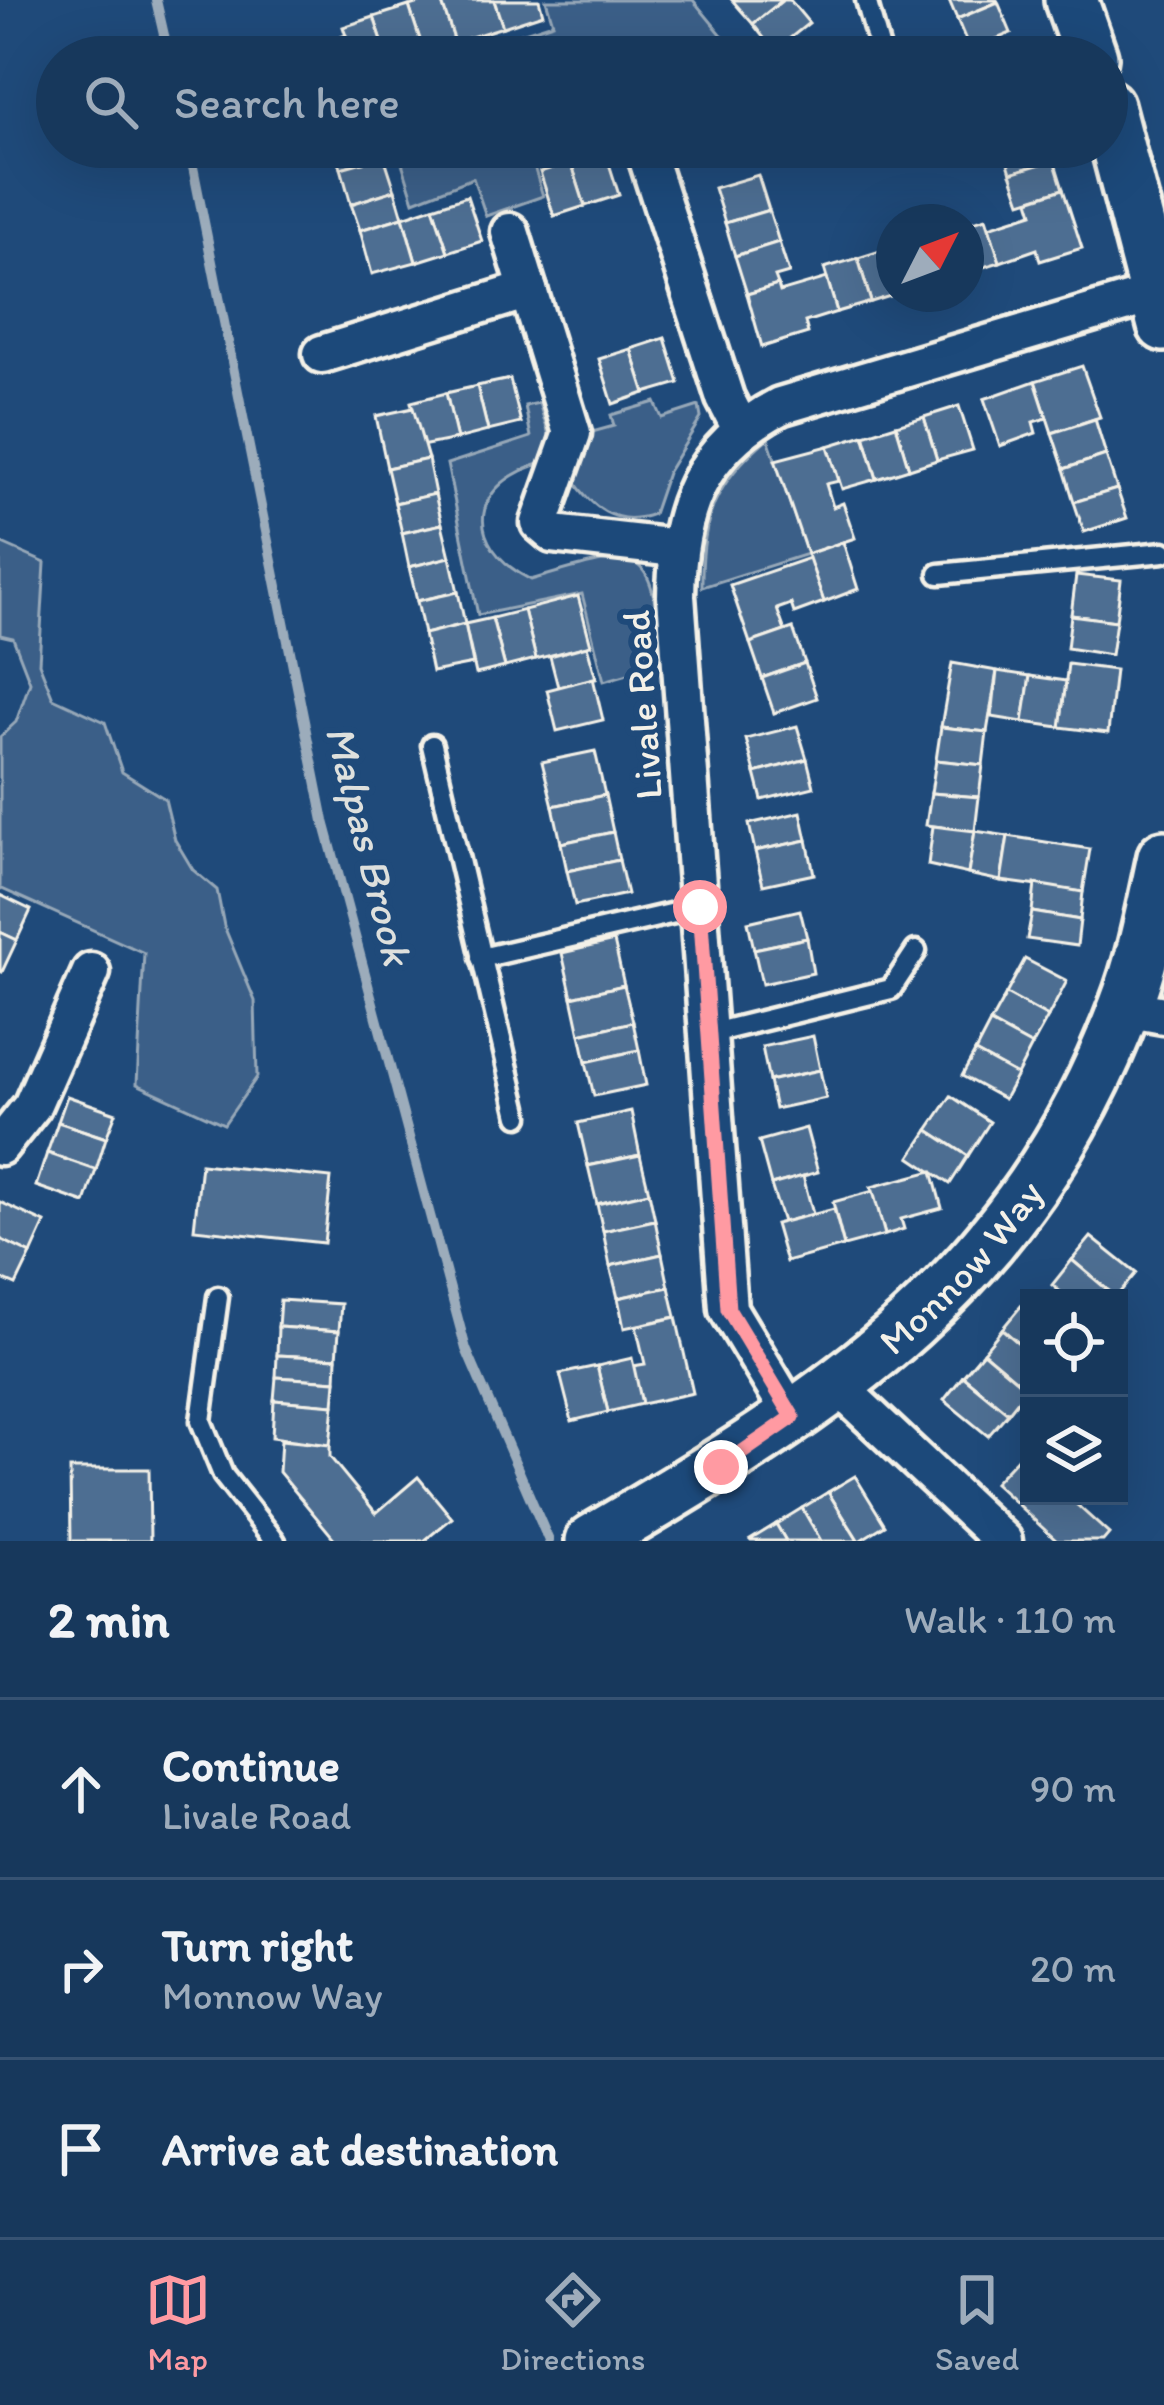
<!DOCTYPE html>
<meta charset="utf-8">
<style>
:root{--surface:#17385c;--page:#244365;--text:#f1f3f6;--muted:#9eacbb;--line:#365272;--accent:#ff9aa2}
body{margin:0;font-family:Itim,sans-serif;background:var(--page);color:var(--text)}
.controls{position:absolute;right:36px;bottom:36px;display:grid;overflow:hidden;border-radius:0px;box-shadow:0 12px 48px #0002}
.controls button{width:108px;height:108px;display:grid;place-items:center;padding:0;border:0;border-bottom:3px solid var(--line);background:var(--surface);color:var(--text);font:60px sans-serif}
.compass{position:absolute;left:876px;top:204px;width:108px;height:108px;border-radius:50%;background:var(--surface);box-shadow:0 12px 48px #0002;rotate:48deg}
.stop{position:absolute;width:36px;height:36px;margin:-27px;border:9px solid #ff9aa2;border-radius:50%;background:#fff}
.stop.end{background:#ff9aa2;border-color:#fff;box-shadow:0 3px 12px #0008}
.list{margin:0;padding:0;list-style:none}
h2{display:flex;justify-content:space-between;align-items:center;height:156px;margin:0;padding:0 48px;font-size:51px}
h2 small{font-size:39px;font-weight:400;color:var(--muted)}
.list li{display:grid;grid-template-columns:78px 1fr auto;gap:36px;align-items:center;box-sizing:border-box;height:180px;padding:0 48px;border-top:3px solid var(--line)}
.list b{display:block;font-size:45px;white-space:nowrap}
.list p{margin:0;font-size:39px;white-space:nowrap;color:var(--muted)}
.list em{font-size:39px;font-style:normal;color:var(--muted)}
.icon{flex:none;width:66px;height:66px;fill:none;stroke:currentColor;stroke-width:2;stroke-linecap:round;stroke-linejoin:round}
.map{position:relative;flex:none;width:1164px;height:1541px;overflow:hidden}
.search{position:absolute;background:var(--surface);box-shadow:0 12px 48px #0002;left:36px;right:36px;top:36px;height:132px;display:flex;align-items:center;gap:30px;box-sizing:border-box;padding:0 42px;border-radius:66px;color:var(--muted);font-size:45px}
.sheet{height:696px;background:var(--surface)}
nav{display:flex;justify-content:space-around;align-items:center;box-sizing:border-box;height:168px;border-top:3px solid var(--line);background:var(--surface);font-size:33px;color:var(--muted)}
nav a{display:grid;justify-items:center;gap:6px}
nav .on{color:var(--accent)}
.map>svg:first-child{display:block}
.green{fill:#3a5f88;stroke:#97a8b8;stroke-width:3}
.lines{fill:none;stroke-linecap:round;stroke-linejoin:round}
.stream{stroke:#9cacbb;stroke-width:10}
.building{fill:#4d6e92;stroke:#f4f1e8;stroke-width:3}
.lane-casing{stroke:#f4f1e8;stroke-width:27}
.street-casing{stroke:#f4f1e8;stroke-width:45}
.secondary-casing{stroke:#f4f1e8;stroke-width:60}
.lane{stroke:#1f4a7a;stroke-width:18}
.street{stroke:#1f4a7a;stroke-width:36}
.secondary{stroke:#1f4a7a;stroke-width:51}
.route{stroke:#ff9aa2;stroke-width:15}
.labels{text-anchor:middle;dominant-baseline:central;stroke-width:12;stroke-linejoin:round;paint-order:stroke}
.street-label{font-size:39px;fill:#f4f1e8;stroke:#1f4a7a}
.water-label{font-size:42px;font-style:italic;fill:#dee0dd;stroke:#1f4a7a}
</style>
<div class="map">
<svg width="1164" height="1541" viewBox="0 0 1164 1541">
<rect width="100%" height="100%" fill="#1f4a7a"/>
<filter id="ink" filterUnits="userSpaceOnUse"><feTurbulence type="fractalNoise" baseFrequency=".00833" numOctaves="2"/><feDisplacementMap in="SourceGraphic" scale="24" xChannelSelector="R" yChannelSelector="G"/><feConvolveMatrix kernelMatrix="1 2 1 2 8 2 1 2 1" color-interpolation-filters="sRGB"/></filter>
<g filter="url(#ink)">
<g class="green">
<path d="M 546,0 L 693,0 L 740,57 L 615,57 L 603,46 L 576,57 L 445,57 L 553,23 Z"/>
<path d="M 397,147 L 557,147 L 559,151 L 532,160 L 543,196 L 486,216 L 473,178 L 414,201 Z"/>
<path d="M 655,402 L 662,418 L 699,406 L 701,418 L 667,473 L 653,514 C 616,528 591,507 572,478 L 585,434 L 614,426 L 611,415 Z"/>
<path d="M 539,403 L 552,444 L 547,462 C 471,480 460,543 531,580 C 641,548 655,539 660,665 L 604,681 L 582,594 L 478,615 L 447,464 L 531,437 L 525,406 Z"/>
<path d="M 768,438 L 807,554 L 702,587 C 701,518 714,483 768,438 Z"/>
<path d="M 0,543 L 45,563 L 39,663 L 53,698 L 105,722 L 122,772 L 165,799 L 175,840 L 193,870 L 217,890 L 224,926 L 255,1001 L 257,1077 L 224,1124 L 137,1084 L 144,953 L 0,888 L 0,737 L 16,722 L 30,682 L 13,638 L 0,635 Z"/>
</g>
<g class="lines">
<g class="stream">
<path d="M 156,0 L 169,57"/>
<path d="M 189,147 L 324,821 L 466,1349 L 549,1541"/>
</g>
</g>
<g class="building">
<path d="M 429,0 L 441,0 L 455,42 L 424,52 L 409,6 Z"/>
<path d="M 441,0 L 494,0 L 503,27 L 455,42 Z"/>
<path d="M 494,0 L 539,0 L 543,14 L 503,27 Z"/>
<path d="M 732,0 L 783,0 L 753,24 Z"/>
<path d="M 783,0 L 790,0 L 809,23 L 774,51 L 753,24 Z"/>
<path d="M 949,0 L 997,0 L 998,2 L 957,19 Z"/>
<path d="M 998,2 L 1011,33 L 970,50 L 957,19 Z"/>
<path d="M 409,6 L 424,52 L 387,57 L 374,17 Z"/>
<path d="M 374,17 L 387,57 L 353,57 L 343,27 Z"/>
<path d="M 346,35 L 353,57 L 309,57 L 306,47 Z"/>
<path d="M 335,147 L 382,147 L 384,156 L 341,168 Z"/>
<path d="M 1003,147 L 1050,147 L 1054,160 L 1011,173 Z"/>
<path d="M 605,151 L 619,195 L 585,206 L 571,162 Z"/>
<path d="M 384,156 L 395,190 L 351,204 L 341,168 Z"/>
<path d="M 1054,160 L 1063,189 L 1021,202 L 1011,173 Z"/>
<path d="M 571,162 L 585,206 L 554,216 L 540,172 Z"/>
<path d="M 758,175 L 769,210 L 725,223 L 714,188 Z"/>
<path d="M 1063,189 L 1082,248 L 1040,261 L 1037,249 L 1000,262 L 989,227 L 1033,213 L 1029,200 Z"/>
<path d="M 395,190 L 403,217 L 360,230 L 351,204 Z"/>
<path d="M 467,196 L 482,241 L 448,252 L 433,207 Z"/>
<path d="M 433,207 L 448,252 L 416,262 L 403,217 Z"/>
<path d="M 769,210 L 779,242 L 735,256 L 725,223 Z"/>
<path d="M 403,217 L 416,262 L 372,274 L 360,230 Z"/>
<path d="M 986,218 L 1000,262 L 967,272 L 966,224 Z"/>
<path d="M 779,242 L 789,273 L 775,277 L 778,285 L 747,294 L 735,256 Z"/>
<path d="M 893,247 L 897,294 L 871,302 L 858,258 Z"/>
<path d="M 858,258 L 871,302 L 837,312 L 824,268 Z"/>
<path d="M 827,278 L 837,312 L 805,322 L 808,333 L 762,347 L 747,294 L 778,285 L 780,292 Z"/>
<path d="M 665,338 L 679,383 L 645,393 L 631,349 Z"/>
<path d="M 631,349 L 645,393 L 613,404 L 599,359 Z"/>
<path d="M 1082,366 L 1100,417 L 1052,433 L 1035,381 Z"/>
<path d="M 510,379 L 521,423 L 488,431 L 477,386 Z"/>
<path d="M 1035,381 L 1047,418 L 1033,422 L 1036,433 L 1000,446 L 984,399 Z"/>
<path d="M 477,386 L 488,431 L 457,439 L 446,393 Z"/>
<path d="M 446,393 L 457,439 L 421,446 L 411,402 Z"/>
<path d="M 959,406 L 973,450 L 937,460 L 924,417 Z"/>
<path d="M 413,408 L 428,459 L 387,468 L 376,416 Z"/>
<path d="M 924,417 L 937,460 L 909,469 L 896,425 Z"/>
<path d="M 1095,419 L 1106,455 L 1064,469 L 1052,433 Z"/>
<path d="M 896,425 L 909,469 L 877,479 L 864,435 Z"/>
<path d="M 864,435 L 877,479 L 842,489 L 828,446 Z"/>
<path d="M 828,446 L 839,481 L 826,484 L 833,507 L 843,503 L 855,538 L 807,554 L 775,460 Z"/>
<path d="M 1106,455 L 1117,489 L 1074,502 L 1064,469 Z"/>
<path d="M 428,459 L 435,494 L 395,503 L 387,468 Z"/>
<path d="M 1117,489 L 1127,518 L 1084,532 L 1074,502 Z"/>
<path d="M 435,494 L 442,524 L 402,533 L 395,503 Z"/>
<path d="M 442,524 L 450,557 L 409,567 L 402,533 Z"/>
<path d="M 843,542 L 858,589 L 824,602 L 807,554 Z"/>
<path d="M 450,557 L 458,592 L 417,601 L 409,567 Z"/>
<path d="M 809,558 L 824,602 L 794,613 L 791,604 L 777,609 L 785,631 L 750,643 L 730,585 Z"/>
<path d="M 1076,575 L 1121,580 L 1116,621 L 1071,615 Z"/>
<path d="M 458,592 L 465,624 L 424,634 L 417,601 Z"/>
<path d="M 578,596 L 591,645 L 536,659 L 524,610 Z"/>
<path d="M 524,610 L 536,659 L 505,667 L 492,618 Z"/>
<path d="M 1071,615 L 1116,621 L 1111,655 L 1067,648 Z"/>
<path d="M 492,618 L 505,667 L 476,674 L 465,624 Z"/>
<path d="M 465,624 L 473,664 L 432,672 L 424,634 Z"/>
<path d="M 793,628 L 805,663 L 762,678 L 750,643 Z"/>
<path d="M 587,646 L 596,678 L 558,687 L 550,656 Z"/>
<path d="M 805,663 L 817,698 L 774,713 L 762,678 Z"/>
<path d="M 952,663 L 997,671 L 987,732 L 941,727 Z"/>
<path d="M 1068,664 L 1115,670 L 1108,733 L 1060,727 Z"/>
<path d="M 997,671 L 1030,676 L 1023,722 L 992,717 Z"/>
<path d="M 1030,676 L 1066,681 L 1060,727 L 1023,722 Z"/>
<path d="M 593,678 L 603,720 L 557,731 L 547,690 Z"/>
<path d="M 797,726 L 807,759 L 755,773 L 746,739 Z"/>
<path d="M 941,727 L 987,732 L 983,765 L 936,760 Z"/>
<path d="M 595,751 L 605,795 L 553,806 L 542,762 Z"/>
<path d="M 807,759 L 814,787 L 762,800 L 755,773 Z"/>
<path d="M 936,760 L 983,765 L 979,797 L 931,793 Z"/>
<path d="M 931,793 L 979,797 L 975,831 L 926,825 Z"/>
<path d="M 605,795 L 613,832 L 561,843 L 553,806 Z"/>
<path d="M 801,812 L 807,840 L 755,851 L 749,824 Z"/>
<path d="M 933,826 L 975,831 L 968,874 L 928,865 Z"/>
<path d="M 975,831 L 1008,836 L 1001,881 L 968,874 Z"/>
<path d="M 613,832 L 619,860 L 567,871 L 561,843 Z"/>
<path d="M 1008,836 L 1090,849 L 1083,892 L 1001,881 Z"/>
<path d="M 807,840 L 814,874 L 763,885 L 755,851 Z"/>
<path d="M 619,860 L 627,894 L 575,905 L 567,871 Z"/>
<path d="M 1035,884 L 1083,892 L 1080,920 L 1032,912 Z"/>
<path d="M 0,895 L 31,910 L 17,940 L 0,932 Z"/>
<path d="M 800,910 L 807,938 L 754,949 L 748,922 Z"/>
<path d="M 1032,912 L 1080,920 L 1077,946 L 1027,939 Z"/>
<path d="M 0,932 L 17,940 L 2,972 L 0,971 Z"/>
<path d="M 807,938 L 813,973 L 762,984 L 754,949 Z"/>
<path d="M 614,941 L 624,985 L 572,997 L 562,953 Z"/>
<path d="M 1025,959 L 1067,981 L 1048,1017 L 1006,994 Z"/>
<path d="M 624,985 L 633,1022 L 580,1034 L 572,997 Z"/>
<path d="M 1006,994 L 1048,1017 L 1032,1046 L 990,1023 Z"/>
<path d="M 633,1022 L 639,1050 L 586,1062 L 580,1034 Z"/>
<path d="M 990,1023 L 1032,1046 L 1017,1075 L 975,1052 Z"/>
<path d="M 813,1036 L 820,1070 L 769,1081 L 762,1047 Z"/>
<path d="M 639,1050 L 646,1085 L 594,1096 L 586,1062 Z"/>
<path d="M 975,1052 L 1017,1075 L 1004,1099 L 962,1076 Z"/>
<path d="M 820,1070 L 826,1098 L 775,1109 L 769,1081 Z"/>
<path d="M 67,1096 L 116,1113 L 106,1138 L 58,1122 Z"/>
<path d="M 951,1096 L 990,1122 L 968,1156 L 928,1130 Z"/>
<path d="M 631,1111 L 640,1155 L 588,1166 L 578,1123 Z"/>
<path d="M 58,1122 L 106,1138 L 96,1170 L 47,1153 Z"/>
<path d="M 806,1128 L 818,1172 L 771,1185 L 759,1141 Z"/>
<path d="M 928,1130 L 968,1156 L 950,1184 L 910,1157 Z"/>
<path d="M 47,1153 L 96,1170 L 85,1203 L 36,1186 Z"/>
<path d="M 640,1155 L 649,1192 L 597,1204 L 588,1166 Z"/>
<path d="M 201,1164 L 331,1178 L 324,1243 L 194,1229 Z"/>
<path d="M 932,1171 L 942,1208 L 901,1219 L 904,1229 L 885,1235 L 871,1187 Z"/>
<path d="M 803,1176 L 813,1214 L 783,1222 L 771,1185 Z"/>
<path d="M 873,1191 L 885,1235 L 844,1246 L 833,1202 Z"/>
<path d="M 649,1192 L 655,1220 L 603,1231 L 597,1204 Z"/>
<path d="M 0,1202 L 45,1223 L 31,1254 L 0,1239 Z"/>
<path d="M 834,1209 L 844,1246 L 786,1262 L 775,1224 Z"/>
<path d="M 655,1220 L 662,1254 L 610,1266 L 603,1231 Z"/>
<path d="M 1091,1237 L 1136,1273 L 1116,1297 L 1072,1260 Z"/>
<path d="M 0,1239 L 31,1254 L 16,1285 L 0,1278 Z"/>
<path d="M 662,1254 L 669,1287 L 618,1298 L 610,1266 Z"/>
<path d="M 1072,1260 L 1116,1297 L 1115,1298 L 1068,1298 L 1052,1285 Z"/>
<path d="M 669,1287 L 676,1317 L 624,1328 L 618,1298 Z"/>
<path d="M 280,1300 L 341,1304 L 339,1331 L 278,1327 Z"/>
<path d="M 1021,1306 L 1029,1313 L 1029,1352 L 1002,1329 Z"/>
<path d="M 676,1317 L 693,1393 L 642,1404 L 633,1366 L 645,1364 L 636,1326 Z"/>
<path d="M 278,1327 L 339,1331 L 337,1358 L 277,1355 Z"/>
<path d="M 1002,1329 L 1029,1352 L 1027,1389 L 983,1352 Z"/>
<path d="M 983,1352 L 1027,1389 L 1008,1413 L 963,1376 Z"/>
<path d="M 277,1355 L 337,1358 L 336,1381 L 276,1377 Z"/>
<path d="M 632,1358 L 642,1404 L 608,1412 L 597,1366 Z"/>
<path d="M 597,1366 L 608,1412 L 572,1421 L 560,1374 Z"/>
<path d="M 963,1376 L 1008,1413 L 988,1436 L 944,1400 Z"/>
<path d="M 276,1377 L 336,1381 L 334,1405 L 274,1400 Z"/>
<path d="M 274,1400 L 334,1405 L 330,1445 L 272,1437 Z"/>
<path d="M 281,1440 L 330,1445 L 330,1457 L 376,1513 L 418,1477 L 452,1518 L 424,1541 L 336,1541 L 279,1472 Z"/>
<path d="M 1021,1454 L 1029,1462 L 1029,1496 L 1067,1496 L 1109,1534 L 1103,1541 L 1057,1541 L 994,1483 Z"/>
<path d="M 70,1469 L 149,1469 L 150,1541 L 71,1541 Z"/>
<path d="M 855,1476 L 885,1525 L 859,1541 L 828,1492 Z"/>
<path d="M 828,1492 L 858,1541 L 821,1541 L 802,1508 Z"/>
<path d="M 802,1508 L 821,1541 L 786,1541 L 776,1524 Z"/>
<path d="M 776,1524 L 786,1541 L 751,1541 L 750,1540 Z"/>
</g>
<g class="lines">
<g class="lane-casing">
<g id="lane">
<path d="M 866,0 L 882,57"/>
<path d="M 939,574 L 1164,552"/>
<path d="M 432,745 L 519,1116"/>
<path d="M 481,958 L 700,907"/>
<path d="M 708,1034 L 891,989 L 916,951"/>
<path d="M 218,1297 L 201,1421 L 223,1475 L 275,1541"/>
</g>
</g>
<g class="street-casing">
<g id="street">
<path d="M 644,147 L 725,398 L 740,427"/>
<path d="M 510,232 L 528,290"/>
<path d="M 322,354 L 528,290 L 572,433 L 540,523 L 553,534 L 676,548"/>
<path d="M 1125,1008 L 1164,1015"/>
<path d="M 0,1146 L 32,1106 L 91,972"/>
<path d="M 839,1387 L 1003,1541"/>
<path d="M 793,1417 L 728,1309 L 676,596 C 677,509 700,448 780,406 L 1158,293"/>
</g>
</g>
<g class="secondary-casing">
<g id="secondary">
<path d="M 1071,0 L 1091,57"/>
<path d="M 1107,106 L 1164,325"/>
<path id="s1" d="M 592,1541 C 833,1400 1021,1282 1125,1007 C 1144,958 1153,907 1164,857"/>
</g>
</g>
<use href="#lane" class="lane"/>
<use href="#street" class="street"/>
<use href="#secondary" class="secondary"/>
</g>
</g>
<g class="lines" filter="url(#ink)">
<path class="route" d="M 700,907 L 728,1309 L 793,1417 L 721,1467"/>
</g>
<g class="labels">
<g class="street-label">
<text transform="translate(642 705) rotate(-94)">Livale Road</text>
<text stroke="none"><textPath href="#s1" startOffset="462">Monnow Way</textPath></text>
</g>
<g class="water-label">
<text transform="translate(369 845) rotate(76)">Malpas Brook</text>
</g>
</g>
</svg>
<div class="controls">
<button><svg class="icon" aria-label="locate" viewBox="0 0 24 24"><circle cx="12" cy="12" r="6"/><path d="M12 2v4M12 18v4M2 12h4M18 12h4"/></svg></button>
<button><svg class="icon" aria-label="layers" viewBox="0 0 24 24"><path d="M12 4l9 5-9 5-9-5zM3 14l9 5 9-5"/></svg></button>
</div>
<svg class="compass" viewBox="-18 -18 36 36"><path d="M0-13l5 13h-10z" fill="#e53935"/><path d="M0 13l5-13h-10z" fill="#9eacbb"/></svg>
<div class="stop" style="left:700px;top:907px"></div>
<div class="stop end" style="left:721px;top:1467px"></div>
<div class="search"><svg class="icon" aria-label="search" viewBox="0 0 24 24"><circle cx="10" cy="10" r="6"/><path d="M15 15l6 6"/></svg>Search here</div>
</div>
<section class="sheet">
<h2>2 min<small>Walk · 110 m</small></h2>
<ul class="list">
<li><svg class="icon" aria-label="ahead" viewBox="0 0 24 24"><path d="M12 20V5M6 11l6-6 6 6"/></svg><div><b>Continue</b><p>Livale Road</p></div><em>90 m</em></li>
<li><svg class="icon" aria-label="right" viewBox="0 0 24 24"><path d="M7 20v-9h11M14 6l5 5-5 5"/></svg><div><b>Turn right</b><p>Monnow Way</p></div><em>20 m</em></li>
<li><svg class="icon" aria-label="arrive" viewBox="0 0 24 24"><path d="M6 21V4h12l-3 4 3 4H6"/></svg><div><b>Arrive at destination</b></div></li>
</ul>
</section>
<nav>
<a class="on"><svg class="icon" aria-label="map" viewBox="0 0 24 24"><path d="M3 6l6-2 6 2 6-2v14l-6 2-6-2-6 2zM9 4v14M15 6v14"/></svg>Map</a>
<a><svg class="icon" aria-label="directions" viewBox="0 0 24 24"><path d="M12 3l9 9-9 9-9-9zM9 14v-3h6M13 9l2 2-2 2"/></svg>Directions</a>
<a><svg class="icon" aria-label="saved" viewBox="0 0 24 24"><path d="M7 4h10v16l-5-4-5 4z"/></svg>Saved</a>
</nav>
